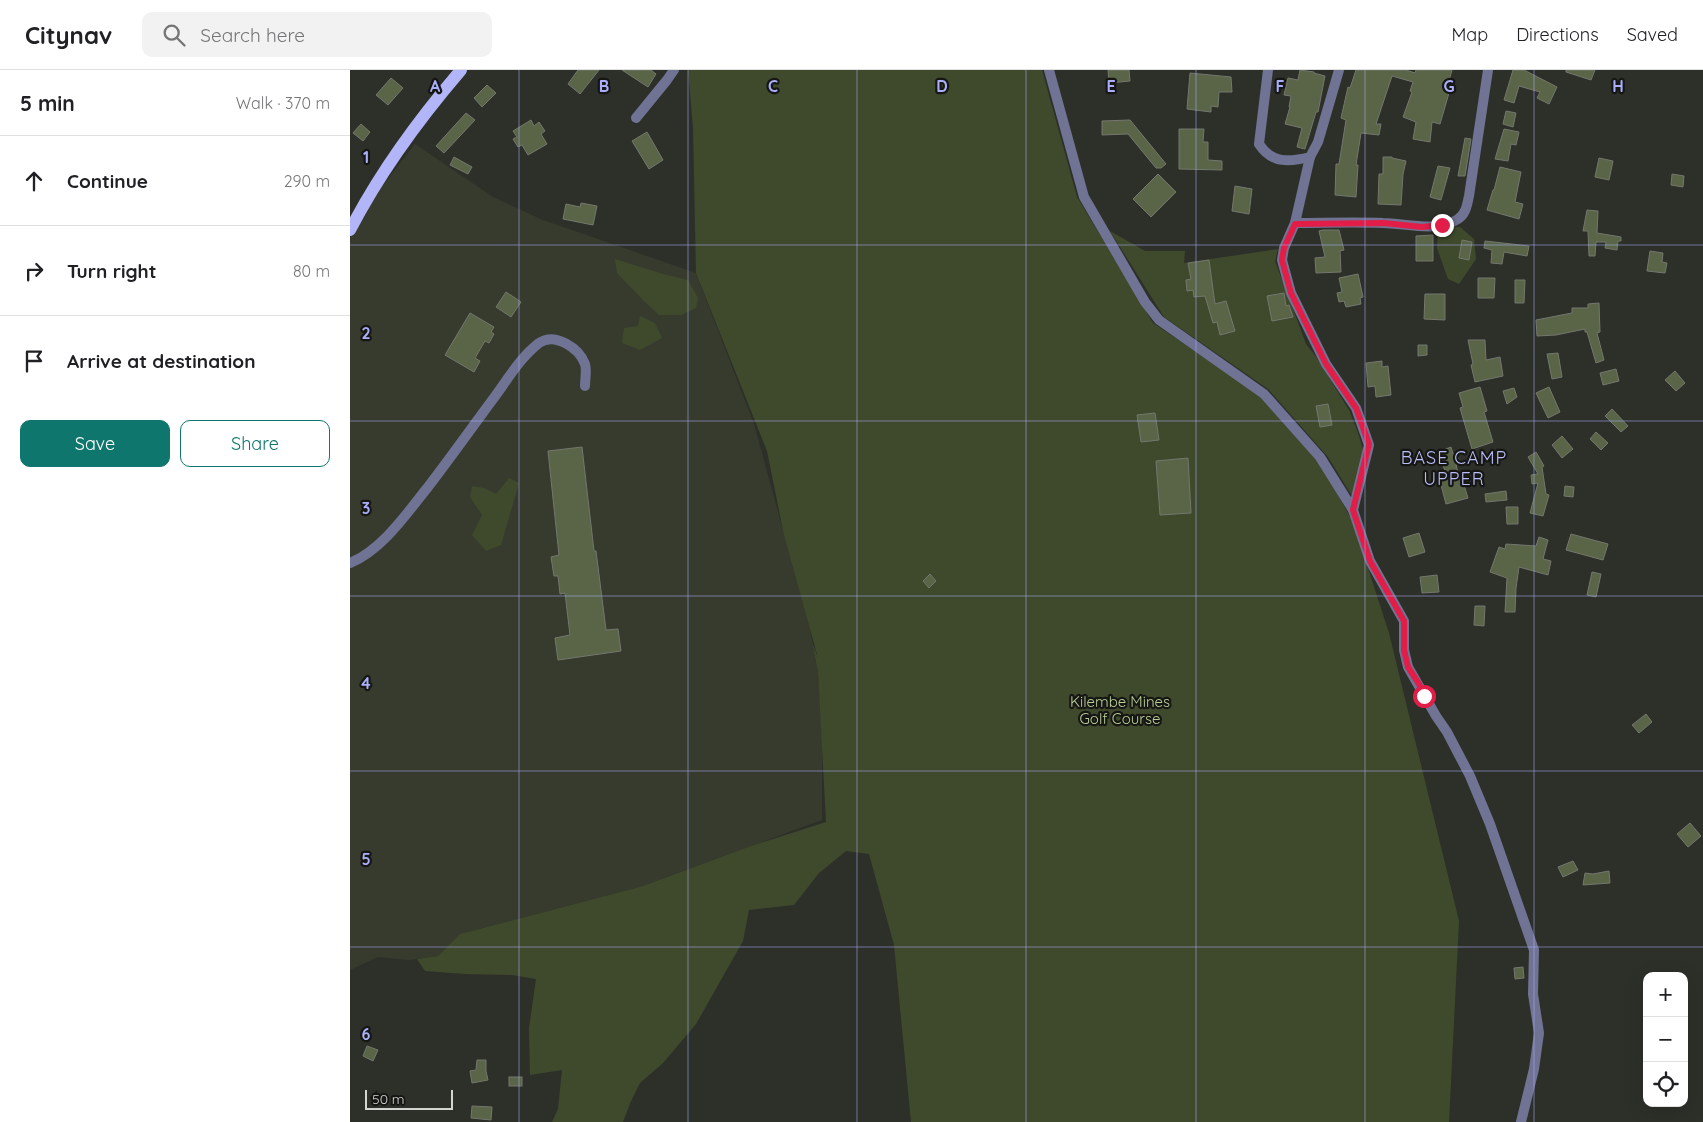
<!DOCTYPE html>
<meta charset="utf-8">
<style>
:root{--surface:#fff;--page:#f2f2f2;--text:#202124;--muted:#757577;--line:#e0e0e0;--accent:#0f766e}
body{margin:0;font-family:Quicksand,sans-serif;background:var(--page);color:var(--text)}
.controls{position:absolute;right:15px;bottom:15px;display:grid;overflow:hidden;border-radius:10px;box-shadow:0 5px 20px #0002}
.controls button{width:45px;height:45px;display:grid;place-items:center;padding:0;border:0;border-bottom:1px solid var(--line);background:var(--surface);color:var(--text);font:25px sans-serif}
.scale{position:absolute;left:15px;bottom:12px;width:88px;box-sizing:border-box;padding-left:5px;border:2px solid #d3d5d1;border-top:0;font-size:14px;line-height:18px;white-space:nowrap;color:#d3d5d1;-webkit-text-stroke:4px #161714;paint-order:stroke}
.stop{position:absolute;width:15px;height:15px;margin:-11px;border:4px solid #e11d48;border-radius:50%;background:#fff}
.stop.end{background:#e11d48;border-color:#fff;box-shadow:0 1px 5px #0008}
.list{margin:0;padding:0;list-style:none}
h2{display:flex;justify-content:space-between;align-items:center;height:65px;margin:0;padding:0 20px;font-size:21px}
h2 small{font-size:16px;font-weight:400;color:var(--muted)}
.list li{display:grid;grid-template-columns:32px 1fr auto;gap:15px;align-items:center;box-sizing:border-box;height:90px;padding:0 20px;border-top:1px solid var(--line)}
.list b{display:block;font-size:19px;white-space:nowrap}
.list em{font-size:16px;font-style:normal;color:var(--muted)}
.actions{display:flex;gap:10px;padding:15px 20px}
.actions a{flex:1;padding:11px 0;border:1px solid var(--accent);border-radius:10px;text-align:center;font-size:18px;color:var(--accent)}
.actions .main{background:var(--accent);color:#fff}
.icon{flex:none;width:28px;height:28px;fill:none;stroke:currentColor;stroke-width:2;stroke-linecap:round;stroke-linejoin:round}
.map{position:relative;flex:none;width:1353px;height:1052px;overflow:hidden}
header{display:flex;align-items:center;gap:30px;box-sizing:border-box;height:70px;padding:0 25px;background:var(--surface);border-bottom:1px solid var(--line)}
header strong{font-size:24px}
nav{display:flex;gap:28px;margin-inline-start:auto;font-size:18px}
.search{width:350px;height:45px;background:var(--page);display:flex;align-items:center;gap:12px;box-sizing:border-box;padding:0 18px;border-radius:10px;color:var(--muted);font-size:19px}
main{display:flex}
aside{flex:1;background:var(--surface)}
.map>svg:first-child{display:block}
.built{fill:#363b2e}
.green{fill:#3f4a2c}
.building{fill:#596546;stroke:#74776f}
.lines{fill:none;stroke-linecap:round;stroke-linejoin:round}
.street{stroke:#707393;stroke-width:10}
.primary{stroke:#b2b6f8;stroke-width:12}
.route{stroke:#e11d48;stroke-width:6}
.grid{fill:none;stroke:#abaffb;stroke-width:1;stroke-opacity:0.55}
.labels{text-anchor:middle;dominant-baseline:central;stroke-width:4.5;stroke-linejoin:round;paint-order:stroke}
.park-label{font-size:15px;fill:#b9cf96;stroke:#161714}
.quarter-label{font-size:18px;letter-spacing:1px;fill:#b9bef7;stroke:#161714}
.grid-label{font-size:16px;text-anchor:middle;font-weight:bold;fill:#abaffb;stroke:#161714;stroke-width:4.5;stroke-linejoin:round;paint-order:stroke}
</style>
<header>
<strong>Citynav</strong>
<div class="search"><svg class="icon" aria-label="search" viewBox="0 0 24 24"><circle cx="10" cy="10" r="6"/><path d="M15 15l6 6"/></svg>Search here</div>
<nav><a>Map</a><a>Directions</a><a>Saved</a></nav>
</header>
<main>
<aside>
<h2>5 min<small>Walk · 370 m</small></h2>
<ul class="list">
<li><svg class="icon" aria-label="ahead" viewBox="0 0 24 24"><path d="M12 20V5M6 11l6-6 6 6"/></svg><div><b>Continue</b></div><em>290 m</em></li>
<li><svg class="icon" aria-label="right" viewBox="0 0 24 24"><path d="M7 20v-9h11M14 6l5 5-5 5"/></svg><div><b>Turn right</b></div><em>80 m</em></li>
<li><svg class="icon" aria-label="arrive" viewBox="0 0 24 24"><path d="M6 21V4h12l-3 4 3 4H6"/></svg><div><b>Arrive at destination</b></div></li>
</ul>
<div class="actions"><a class="main">Save</a><a>Share</a></div>
</aside>
<div class="map">
<svg width="1353" height="1052" viewBox="0 0 1353 1052">
<rect width="100%" height="100%" fill="#2d3029"/>
<path class="built" d="M 65,74 L 143,127 L 193,150 L 346,203 L 404,354 L 459,555 L 468,602 L 472,664 L 472,750 L 293,816 L 110,864 L 88,886 L 59,890 L 28,887 L 0,900 L 0,168 L 9,146 Z"/>
<g class="green">
<path d="M 338,0 L 692,0 L 727,127 L 803,253 L 900,318 L 918,333 L 960,380 L 975,402 L 1003,452 L 1039,563 L 1109,851 L 1099,1052 L 561,1052 L 544,875 L 519,784 L 496,781 L 469,803 L 444,835 L 399,840 L 393,871 L 346,954 L 313,993 L 290,1013 L 281,1031 L 273,1052 L 202,1052 L 208,1039 L 212,1000 L 180,1005 L 179,958 L 186,909 L 162,905 L 115,904 L 75,901 L 67,889 L 88,886 L 110,864 L 293,816 L 401,776 L 476,752 L 468,602 L 462,572 L 468,588 L 434,465 L 417,381 L 346,203 L 343,58 Z"/>
<path d="M 1096,156 L 1110,157 L 1124,169 L 1126,189 L 1109,214 L 1098,209 L 1087,178 L 1088,160 Z"/>
<path d="M 760,161 L 795,181 L 835,181 L 834,193 L 928,179 L 925,191 L 956,274 L 967,288 L 999,340 L 1007,360 L 1015,385 L 1002,426 L 978,387 L 918,319 L 814,247 Z"/>
<path d="M 265,189 L 313,204 L 338,210 L 348,228 L 346,238 L 331,245 L 309,245 L 294,231 L 267,203 Z"/>
<path d="M 290,246 L 305,253 L 312,268 L 290,280 L 272,273 L 274,258 L 288,256 Z"/>
<path d="M 159,408 L 169,413 L 151,475 L 136,481 L 122,465 L 132,445 L 120,427 L 122,416 L 134,418 L 146,424 Z"/>
</g>
<g class="building">
<path d="M 228,0 L 249,0 L 230,24 L 218,14 Z"/>
<path d="M 272,0 L 301,0 L 306,4 L 298,17 Z"/>
<path d="M 758,0 L 779,0 L 780,11 L 759,13 Z"/>
<path d="M 950,0 L 964,2 L 964,3 L 975,6 L 968,42 L 966,42 L 955,79 L 947,77 L 952,58 L 935,54 L 940,37 L 939,37 L 941,26 L 934,25 L 938,8 L 948,10 Z"/>
<path d="M 1006,0 L 1056,0 L 1065,3 L 1066,0 L 1102,0 L 1096,22 L 1099,23 L 1090,54 L 1082,52 L 1080,72 L 1063,69 L 1066,52 L 1053,47 L 1062,22 L 1060,21 L 1063,12 L 1042,6 L 1026,54 L 1031,54 L 1029,65 L 1011,63 L 1006,95 L 1008,95 L 1006,127 L 985,125 L 986,94 L 989,94 L 996,50 L 991,48 L 998,17 L 1000,18 Z"/>
<path d="M 1163,0 L 1174,0 L 1207,17 L 1199,34 L 1187,28 L 1190,22 L 1169,16 L 1164,33 L 1154,30 Z"/>
<path d="M 1216,0 L 1245,0 L 1241,10 L 1216,2 Z"/>
<path d="M 840,3 L 881,7 L 882,22 L 869,22 L 868,37 L 861,36 L 861,42 L 837,39 Z"/>
<path d="M 41,8 L 53,18 L 38,35 L 26,25 Z"/>
<path d="M 137,15 L 146,23 L 132,37 L 124,28 Z"/>
<path d="M 1156,41 L 1166,43 L 1163,57 L 1153,54 Z"/>
<path d="M 116,43 L 125,50 L 94,83 L 86,76 Z"/>
<path d="M 181,50 L 184,56 L 189,52 L 195,61 L 191,64 L 197,74 L 178,85 L 172,75 L 168,77 L 163,69 L 167,67 L 163,61 Z"/>
<path d="M 780,50 L 816,94 L 811,98 L 806,98 L 778,64 L 752,65 L 752,51 Z"/>
<path d="M 11,54 L 20,62 L 13,71 L 3,63 Z"/>
<path d="M 829,59 L 854,59 L 853,72 L 858,72 L 858,90 L 872,91 L 872,100 L 829,99 Z"/>
<path d="M 1154,59 L 1169,62 L 1166,75 L 1161,74 L 1158,91 L 1145,89 Z"/>
<path d="M 297,62 L 313,90 L 299,99 L 282,71 Z"/>
<path d="M 1115,68 L 1121,69 L 1115,106 L 1108,106 Z"/>
<path d="M 104,87 L 122,97 L 118,104 L 100,95 Z"/>
<path d="M 1033,87 L 1042,87 L 1042,88 L 1056,91 L 1053,104 L 1051,135 L 1028,134 L 1029,104 L 1033,104 Z"/>
<path d="M 1249,88 L 1263,91 L 1259,110 L 1245,107 Z"/>
<path d="M 1088,96 L 1100,98 L 1091,130 L 1080,127 Z"/>
<path d="M 1150,97 L 1171,102 L 1165,132 L 1173,134 L 1169,149 L 1137,140 L 1143,120 L 1144,120 Z"/>
<path d="M 808,104 L 826,122 L 801,147 L 783,129 Z"/>
<path d="M 1322,104 L 1334,106 L 1333,117 L 1321,115 Z"/>
<path d="M 885,116 L 902,119 L 899,144 L 882,141 Z"/>
<path d="M 231,133 L 247,136 L 243,155 L 213,149 L 216,134 L 230,137 Z"/>
<path d="M 1237,140 L 1248,141 L 1247,163 L 1271,167 L 1271,171 L 1268,171 L 1267,180 L 1255,178 L 1256,172 L 1246,172 L 1245,186 L 1239,186 L 1238,161 L 1233,161 Z"/>
<path d="M 973,160 L 989,160 L 994,180 L 990,181 L 991,202 L 966,203 L 965,188 L 975,187 L 969,161 Z"/>
<path d="M 1083,165 L 1083,191 L 1066,191 L 1066,166 Z"/>
<path d="M 1112,170 L 1122,172 L 1119,190 L 1109,188 Z"/>
<path d="M 1135,171 L 1179,176 L 1177,186 L 1154,182 L 1152,194 L 1141,193 L 1142,180 L 1134,178 Z"/>
<path d="M 1300,181 L 1313,183 L 1312,192 L 1317,193 L 1315,203 L 1297,201 Z"/>
<path d="M 859,190 L 865,234 L 876,231 L 885,261 L 870,265 L 867,252 L 863,253 L 855,226 L 844,227 L 843,220 L 837,221 L 836,210 L 841,209 L 838,193 Z"/>
<path d="M 1008,204 L 1013,227 L 1010,228 L 1011,234 L 996,237 L 994,231 L 989,232 L 987,223 L 992,222 L 989,208 Z"/>
<path d="M 1128,208 L 1145,208 L 1144,228 L 1128,228 Z"/>
<path d="M 1165,210 L 1175,210 L 1174,233 L 1165,233 Z"/>
<path d="M 156,222 L 171,232 L 161,247 L 146,237 Z"/>
<path d="M 934,223 L 936,236 L 939,235 L 943,247 L 922,251 L 917,226 Z"/>
<path d="M 1075,224 L 1095,224 L 1095,250 L 1074,249 Z"/>
<path d="M 1249,233 L 1250,262 L 1247,263 L 1254,290 L 1246,293 L 1237,262 L 1235,262 L 1235,259 L 1206,265 L 1187,266 L 1186,250 L 1222,243 L 1222,238 L 1238,238 L 1238,234 Z"/>
<path d="M 120,243 L 144,257 L 141,262 L 144,264 L 139,273 L 135,271 L 125,288 L 130,291 L 124,302 L 95,285 Z"/>
<path d="M 1118,270 L 1135,270 L 1136,290 L 1150,287 L 1153,306 L 1125,312 L 1121,295 L 1123,294 Z"/>
<path d="M 1068,275 L 1077,275 L 1077,285 L 1068,286 Z"/>
<path d="M 1208,283 L 1212,307 L 1202,309 L 1197,284 Z"/>
<path d="M 1032,291 L 1032,297 L 1038,296 L 1041,325 L 1026,327 L 1025,316 L 1018,317 L 1016,293 Z"/>
<path d="M 1266,299 L 1269,311 L 1253,315 L 1250,303 Z"/>
<path d="M 1325,301 L 1335,313 L 1326,321 L 1315,310 Z"/>
<path d="M 1130,317 L 1137,341 L 1134,342 L 1143,372 L 1122,379 L 1110,338 L 1113,337 L 1109,323 Z"/>
<path d="M 1199,317 L 1210,342 L 1198,348 L 1186,323 Z"/>
<path d="M 1164,318 L 1167,327 L 1157,334 L 1153,321 Z"/>
<path d="M 978,334 L 982,355 L 970,357 L 966,336 Z"/>
<path d="M 1262,339 L 1278,356 L 1271,362 L 1255,346 Z"/>
<path d="M 805,343 L 809,370 L 791,372 L 787,345 Z"/>
<path d="M 1246,362 L 1258,373 L 1251,380 L 1240,369 Z"/>
<path d="M 1212,366 L 1223,379 L 1212,388 L 1202,375 Z"/>
<path d="M 232,377 L 244,481 L 246,481 L 256,560 L 268,559 L 271,581 L 208,590 L 205,568 L 220,565 L 215,523 L 210,524 L 208,506 L 204,506 L 201,487 L 209,485 L 198,381 Z"/>
<path d="M 1101,377 L 1103,384 L 1106,383 L 1111,394 L 1106,395 L 1112,416 L 1114,415 L 1118,428 L 1096,434 L 1090,411 L 1098,409 L 1088,382 Z"/>
<path d="M 1186,382 L 1194,396 L 1192,397 L 1196,424 L 1199,425 L 1193,446 L 1180,443 L 1188,413 L 1182,414 L 1181,405 L 1188,404 L 1178,387 Z"/>
<path d="M 838,388 L 841,443 L 810,445 L 806,391 Z"/>
<path d="M 1215,416 L 1224,417 L 1223,427 L 1214,426 Z"/>
<path d="M 1156,421 L 1157,430 L 1136,432 L 1135,424 Z"/>
<path d="M 1156,437 L 1168,437 L 1168,454 L 1157,454 Z"/>
<path d="M 1069,463 L 1075,482 L 1059,487 L 1053,468 Z"/>
<path d="M 1221,464 L 1258,474 L 1253,490 L 1216,480 Z"/>
<path d="M 1189,467 L 1198,470 L 1193,489 L 1201,491 L 1198,505 L 1169,497 L 1166,518 L 1165,542 L 1155,542 L 1157,508 L 1140,502 L 1149,477 L 1155,479 L 1156,474 L 1186,476 Z"/>
<path d="M 1242,502 L 1251,504 L 1246,527 L 1237,525 Z"/>
<path d="M 580,504 L 586,511 L 579,518 L 573,511 Z"/>
<path d="M 1087,505 L 1089,522 L 1072,523 L 1070,507 Z"/>
<path d="M 1125,536 L 1135,536 L 1134,556 L 1124,555 Z"/>
<path d="M 1296,644 L 1302,652 L 1289,663 L 1282,655 Z"/>
<path d="M 1340,753 L 1351,766 L 1338,777 L 1327,764 Z"/>
<path d="M 1223,791 L 1228,800 L 1213,807 L 1208,797 Z"/>
<path d="M 1259,801 L 1260,813 L 1233,815 L 1235,803 L 1243,804 Z"/>
<path d="M 1173,897 L 1174,908 L 1165,909 L 1164,898 Z"/>
<path d="M 17,976 L 28,980 L 23,991 L 13,986 Z"/>
<path d="M 127,990 L 136,990 L 136,1001 L 138,1010 L 122,1013 L 120,1001 L 126,1000 Z"/>
<rect x="159" y="1007" width="13" height="9"/>
<path d="M 122,1036 L 142,1037 L 141,1050 L 121,1048 Z"/>
</g>
<g class="lines">
<g class="street">
<path d="M 699,0 L 734,127 L 795,232 L 809,250 L 914,324 L 970,387 L 1003,440 L 1020,491 L 1054,551 L 1054,580 L 1058,597 L 1086,646 L 1097,662 L 1120,706 L 1140,754 L 1184,880 L 1183,924 L 1189,963 L 1184,999 L 1171,1052"/>
<path d="M 918,0 L 909,74 C 922,94 940,92 960,87 L 968,72 L 989,0"/>
<path d="M 286,48 L 317,10 L 324,0"/>
<path d="M 960,87 L 945,153 L 934,178 L 932,190 L 941,223 L 976,294 L 1006,338 L 1019,375 L 1003,440"/>
<path d="M 945,153 C 974,153 1003,152 1033,153 C 1055,153 1088,163 1108,149 C 1116,144 1117,135 1119,126 L 1138,0"/>
<path d="M 0,493 C 32,480 57,443 78,417 C 101,387 123,356 146,325 C 159,307 171,287 189,273 C 205,262 229,278 235,294 C 237,300 235,309 235,316"/>
</g>
<path class="primary" d="M 0,160 C 30,102 69,49 111,0"/>
</g>
<g class="lines">
<path class="route" d="M 1074,626 L 1069,614 L 1058,597 L 1054,580 L 1054,551 L 1020,491 L 1003,440 L 1019,374 L 1006,338 L 976,294 L 941,223 L 932,190 L 934,178 L 945,154 L 1034,153 L 1072,157 L 1092,155"/>
</g>
<path class="grid" d="M 169,0 L 169,1052M 338,0 L 338,1052M 507,0 L 507,1052M 676,0 L 676,1052M 846,0 L 846,1052M 1015,0 L 1015,1052M 1184,0 L 1184,1052M 0,175 L 1353,175M 0,351 L 1353,351M 0,526 L 1353,526M 0,701 L 1353,701M 0,877 L 1353,877"/>
<g class="labels">
<g class="park-label">
<text x="770" y="631">Kilembe Mines<tspan x="770" dy="17">Golf Course</tspan></text>
</g>
<g class="quarter-label">
<text x="1104" y="387">BASE CAMP<tspan x="1104" dy="21">UPPER</tspan></text>
</g>
</g>
<g class="grid-label">
<text x="85" y="22">A</text>
<text x="254" y="22">B</text>
<text x="423" y="22">C</text>
<text x="592" y="22">D</text>
<text x="761" y="22">E</text>
<text x="930" y="22">F</text>
<text x="1099" y="22">G</text>
<text x="1268" y="22">H</text>
<text x="16" y="93">1</text>
<text x="16" y="269">2</text>
<text x="16" y="444">3</text>
<text x="16" y="619">4</text>
<text x="16" y="795">5</text>
<text x="16" y="970">6</text>
</g>
</svg>
<div class="controls">
<button>+</button>
<button>−</button>
<button><svg class="icon" aria-label="locate" viewBox="0 0 24 24"><circle cx="12" cy="12" r="6"/><path d="M12 2v4M12 18v4M2 12h4M18 12h4"/></svg></button>
</div>
<div class="scale">50 m</div>
<div class="stop" style="left:1074px;top:626px"></div>
<div class="stop end" style="left:1092px;top:155px"></div>
</div>
</main>
